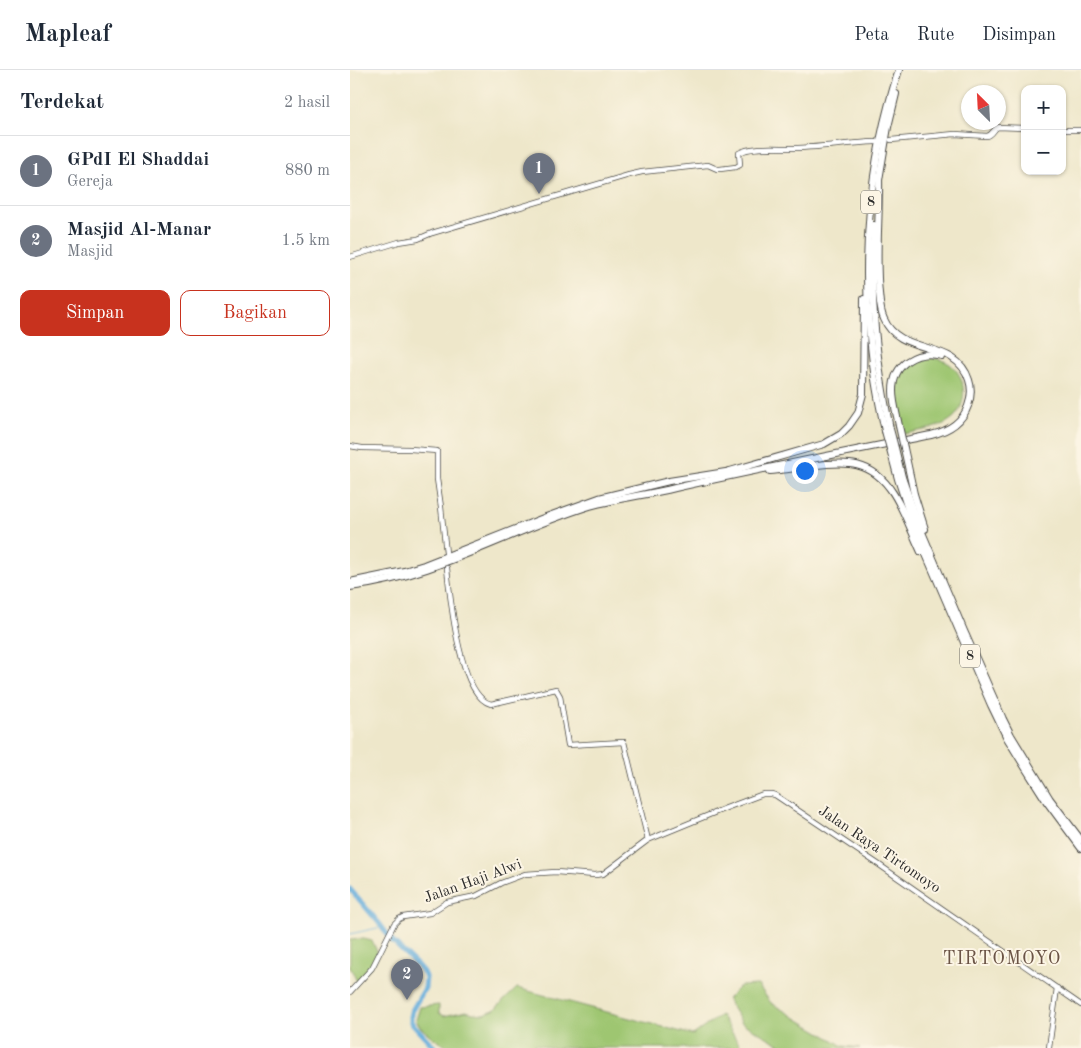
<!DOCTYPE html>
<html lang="id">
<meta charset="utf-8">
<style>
:root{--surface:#fff;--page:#f2f2f3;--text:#1f2937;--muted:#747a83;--line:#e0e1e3;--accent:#c8321e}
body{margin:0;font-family:"Old Standard TT",serif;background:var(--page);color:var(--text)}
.controls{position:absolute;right:15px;top:15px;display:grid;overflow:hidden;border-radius:10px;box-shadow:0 1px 4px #0004}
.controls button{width:45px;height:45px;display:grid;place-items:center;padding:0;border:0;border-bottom:1px solid var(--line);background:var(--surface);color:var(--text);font:25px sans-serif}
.compass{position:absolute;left:611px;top:15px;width:45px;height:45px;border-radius:50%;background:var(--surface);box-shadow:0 1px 4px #0004;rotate:336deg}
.you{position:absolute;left:454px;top:400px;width:18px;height:18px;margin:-12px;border:4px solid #fff;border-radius:50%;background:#1a73e8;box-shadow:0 0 0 8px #1a73e833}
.badge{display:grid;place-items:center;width:32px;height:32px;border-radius:50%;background:var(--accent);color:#fff;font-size:16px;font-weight:700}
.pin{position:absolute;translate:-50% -41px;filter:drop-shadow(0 1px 2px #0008)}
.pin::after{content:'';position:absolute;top:26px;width:18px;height:15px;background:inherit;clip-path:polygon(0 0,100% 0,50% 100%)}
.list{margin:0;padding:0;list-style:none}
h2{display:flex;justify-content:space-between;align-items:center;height:65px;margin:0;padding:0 20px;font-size:21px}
h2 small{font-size:16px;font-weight:400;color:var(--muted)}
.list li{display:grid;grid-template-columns:32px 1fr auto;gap:15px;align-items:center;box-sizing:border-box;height:70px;padding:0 20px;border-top:1px solid var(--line)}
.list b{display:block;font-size:19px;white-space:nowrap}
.list p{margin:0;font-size:16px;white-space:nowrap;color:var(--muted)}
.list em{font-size:16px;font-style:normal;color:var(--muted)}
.actions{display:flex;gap:10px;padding:15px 20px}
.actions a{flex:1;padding:11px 0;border:1px solid var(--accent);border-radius:10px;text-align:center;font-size:18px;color:var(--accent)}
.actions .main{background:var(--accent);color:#fff}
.map{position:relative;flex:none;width:731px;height:978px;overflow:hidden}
header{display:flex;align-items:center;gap:30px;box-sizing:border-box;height:70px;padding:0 25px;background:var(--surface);border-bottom:1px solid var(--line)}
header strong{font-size:24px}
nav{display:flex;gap:28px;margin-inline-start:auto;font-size:18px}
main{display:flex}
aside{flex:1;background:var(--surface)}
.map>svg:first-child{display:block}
.green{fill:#9ec671;stroke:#64784e}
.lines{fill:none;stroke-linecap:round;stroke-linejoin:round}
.stream{stroke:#65addc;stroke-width:1}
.river{stroke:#65addc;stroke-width:5}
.tertiary-casing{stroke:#484743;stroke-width:6}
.motorway-casing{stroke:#484743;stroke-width:8}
.tertiary{stroke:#fff;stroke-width:4.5}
.motorway{stroke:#fff;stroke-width:6}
.motorway-bridge-casing{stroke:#484743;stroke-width:8;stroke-linecap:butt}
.motorway-bridge{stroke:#fff;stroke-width:6}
.labels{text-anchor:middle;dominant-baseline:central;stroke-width:4;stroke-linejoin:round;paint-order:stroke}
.shield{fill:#fcf5e5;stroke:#6a6863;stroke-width:1}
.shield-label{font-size:14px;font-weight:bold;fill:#2b2b2b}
.street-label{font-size:15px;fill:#2b2b2b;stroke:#fcf5e5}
.quarter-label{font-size:18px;letter-spacing:1px;fill:#6b5446;stroke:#fcf5e5}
</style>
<header>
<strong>Mapleaf</strong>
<nav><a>Peta</a><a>Rute</a><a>Disimpan</a></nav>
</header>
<main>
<aside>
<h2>Terdekat<small>2 hasil</small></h2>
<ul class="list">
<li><span class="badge" style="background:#6b7280">1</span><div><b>GPdI El Shaddai</b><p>Gereja</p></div><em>880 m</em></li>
<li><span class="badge" style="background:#6b7280">2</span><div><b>Masjid Al-Manar</b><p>Masjid</p></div><em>1.5 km</em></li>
</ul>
<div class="actions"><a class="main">Simpan</a><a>Bagikan</a></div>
</aside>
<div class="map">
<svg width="731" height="978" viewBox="0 0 731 978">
<rect width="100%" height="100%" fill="#fcf5e5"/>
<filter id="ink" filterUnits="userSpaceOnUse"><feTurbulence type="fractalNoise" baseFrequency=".02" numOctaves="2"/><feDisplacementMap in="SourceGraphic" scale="10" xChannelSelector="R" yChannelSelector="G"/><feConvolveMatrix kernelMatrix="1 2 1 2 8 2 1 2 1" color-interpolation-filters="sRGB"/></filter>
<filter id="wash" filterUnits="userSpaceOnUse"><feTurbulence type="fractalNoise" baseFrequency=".0096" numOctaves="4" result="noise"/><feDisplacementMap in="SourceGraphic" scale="20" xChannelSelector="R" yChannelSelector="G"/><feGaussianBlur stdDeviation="1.12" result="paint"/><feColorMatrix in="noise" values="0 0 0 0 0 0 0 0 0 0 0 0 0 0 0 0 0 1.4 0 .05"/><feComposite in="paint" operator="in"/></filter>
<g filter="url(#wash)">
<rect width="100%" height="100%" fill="#eee7ca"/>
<g class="green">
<path d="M 576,288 C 584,288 591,289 598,293 C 616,304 619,332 604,347 C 591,359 571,360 554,364 C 547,334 535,298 576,288 Z"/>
<path d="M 14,869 L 22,871 L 28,883 L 22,895 L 7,912 L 0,896 L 0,870 Z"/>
<path d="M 408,915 L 421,933 L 493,976 L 510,978 L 436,978 L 392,953 L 377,929 L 390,916 Z"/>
<path d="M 167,918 L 343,965 L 371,945 L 391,977 L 389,978 L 198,978 L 185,974 L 184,978 L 99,978 L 82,967 L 71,958 L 66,950 L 70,937 L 89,935 L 89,943 L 94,946 L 116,941 L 123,943 L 133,944 L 144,940 Z"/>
</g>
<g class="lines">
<g class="stream">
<path d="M 0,864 L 32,857"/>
<path d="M 80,978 L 83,976"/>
</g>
<path class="river" d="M 0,819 L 29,853 L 43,872 L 67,895 L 73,902 L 76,908 L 75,918 L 61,942 L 61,952 L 85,978"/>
</g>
</g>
<g filter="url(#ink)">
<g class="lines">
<g class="tertiary-casing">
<g id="tertiary">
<path d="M 712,60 L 731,60"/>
<path d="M 541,70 L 605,64 L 637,66 C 643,65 643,59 648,57 L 675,58"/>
<path d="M 0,187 L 49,172 L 68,169 L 82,163 L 279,105 L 292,102 L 358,95 L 367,99 L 370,99 L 386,97 L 390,95 L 389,83 C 400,76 426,78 439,78 C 468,78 497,73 526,72"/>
<path d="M 0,376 L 12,378 L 60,379 L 87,381 L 87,409 L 91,437 L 96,483"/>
<path d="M 97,498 C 100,526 109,626 141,634 L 206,619 L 210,626 L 218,675 L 274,672 L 298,770"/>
<path d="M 0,922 L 22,898 L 44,854 L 49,849 L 53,847 L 80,843 L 97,832 L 126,826 L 151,813 L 175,804 L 206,802 L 245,805 L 253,804 L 298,770 L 376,738 L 413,724 L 421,724 L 425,725 L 528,794 L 731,935"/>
<path d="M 699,978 L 707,918"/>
</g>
</g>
<g class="motorway-casing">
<g id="motorway">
<path d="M 529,110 L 538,57 L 546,24"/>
<path d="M 524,155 C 519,226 526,290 540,359"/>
<path d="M 549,356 C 547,345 543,333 543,321 C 543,294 566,279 592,286"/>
<path d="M 535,361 C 530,338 525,316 523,293 C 510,196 518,93 549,0"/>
<path d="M 545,378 L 552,407 L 566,448 L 614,561 L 653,649 L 661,665 L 700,729 L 731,770"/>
<path d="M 554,378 L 564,424 L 575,459"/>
<path d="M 540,379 L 548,409 L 562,452 L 641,635 L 657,668 L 676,699 L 697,732 L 731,778"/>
<path d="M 380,401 L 474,374 L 491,364 L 499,356 L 508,343 L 513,324 L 514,229"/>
<path d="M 420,401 C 433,400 447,398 461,396 C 496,391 522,390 543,423 C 554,440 562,463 571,482"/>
<path d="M 0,512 L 54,501 L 74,495 L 196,447 L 249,428 L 319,411 L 382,401"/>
<path d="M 0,517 C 85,507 159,461 240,436 C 268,428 297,425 325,418 C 410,399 496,382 581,365 C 598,361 612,353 618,336 C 621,328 622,319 619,310 C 606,268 550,287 534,249 C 530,241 530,232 529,223 C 525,184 530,145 529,106"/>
</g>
</g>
<use href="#tertiary" class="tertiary"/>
<use href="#motorway" class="motorway"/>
<g class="motorway-bridge-casing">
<g id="motorway-bridge">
<path d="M 549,356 L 554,378"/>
<path d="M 540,359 L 545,378"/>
<path d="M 535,361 L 540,379"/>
</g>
</g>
<use href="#motorway-bridge" class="motorway-bridge"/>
</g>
</g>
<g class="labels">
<g class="shield">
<rect x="511" y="120.5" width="20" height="23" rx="4"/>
<rect x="610" y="574.5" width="20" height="23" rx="4"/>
</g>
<g class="shield-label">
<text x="521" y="132">8</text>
<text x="620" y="586">8</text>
</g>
<g class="street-label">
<text transform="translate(529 780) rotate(34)">Jalan Raya Tirtomoyo</text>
<text transform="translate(123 812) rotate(-20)">Jalan Haji Alwi</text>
</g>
<g class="quarter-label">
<text x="652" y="889">TIRTOMOYO</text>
</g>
</g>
</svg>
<div class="controls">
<button>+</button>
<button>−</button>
</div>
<svg class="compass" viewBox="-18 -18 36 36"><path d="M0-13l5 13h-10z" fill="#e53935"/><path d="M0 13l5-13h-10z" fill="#747a83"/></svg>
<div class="you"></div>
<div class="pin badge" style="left:189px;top:124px;background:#6b7280">1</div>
<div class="pin badge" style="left:57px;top:930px;background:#6b7280">2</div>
</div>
</main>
